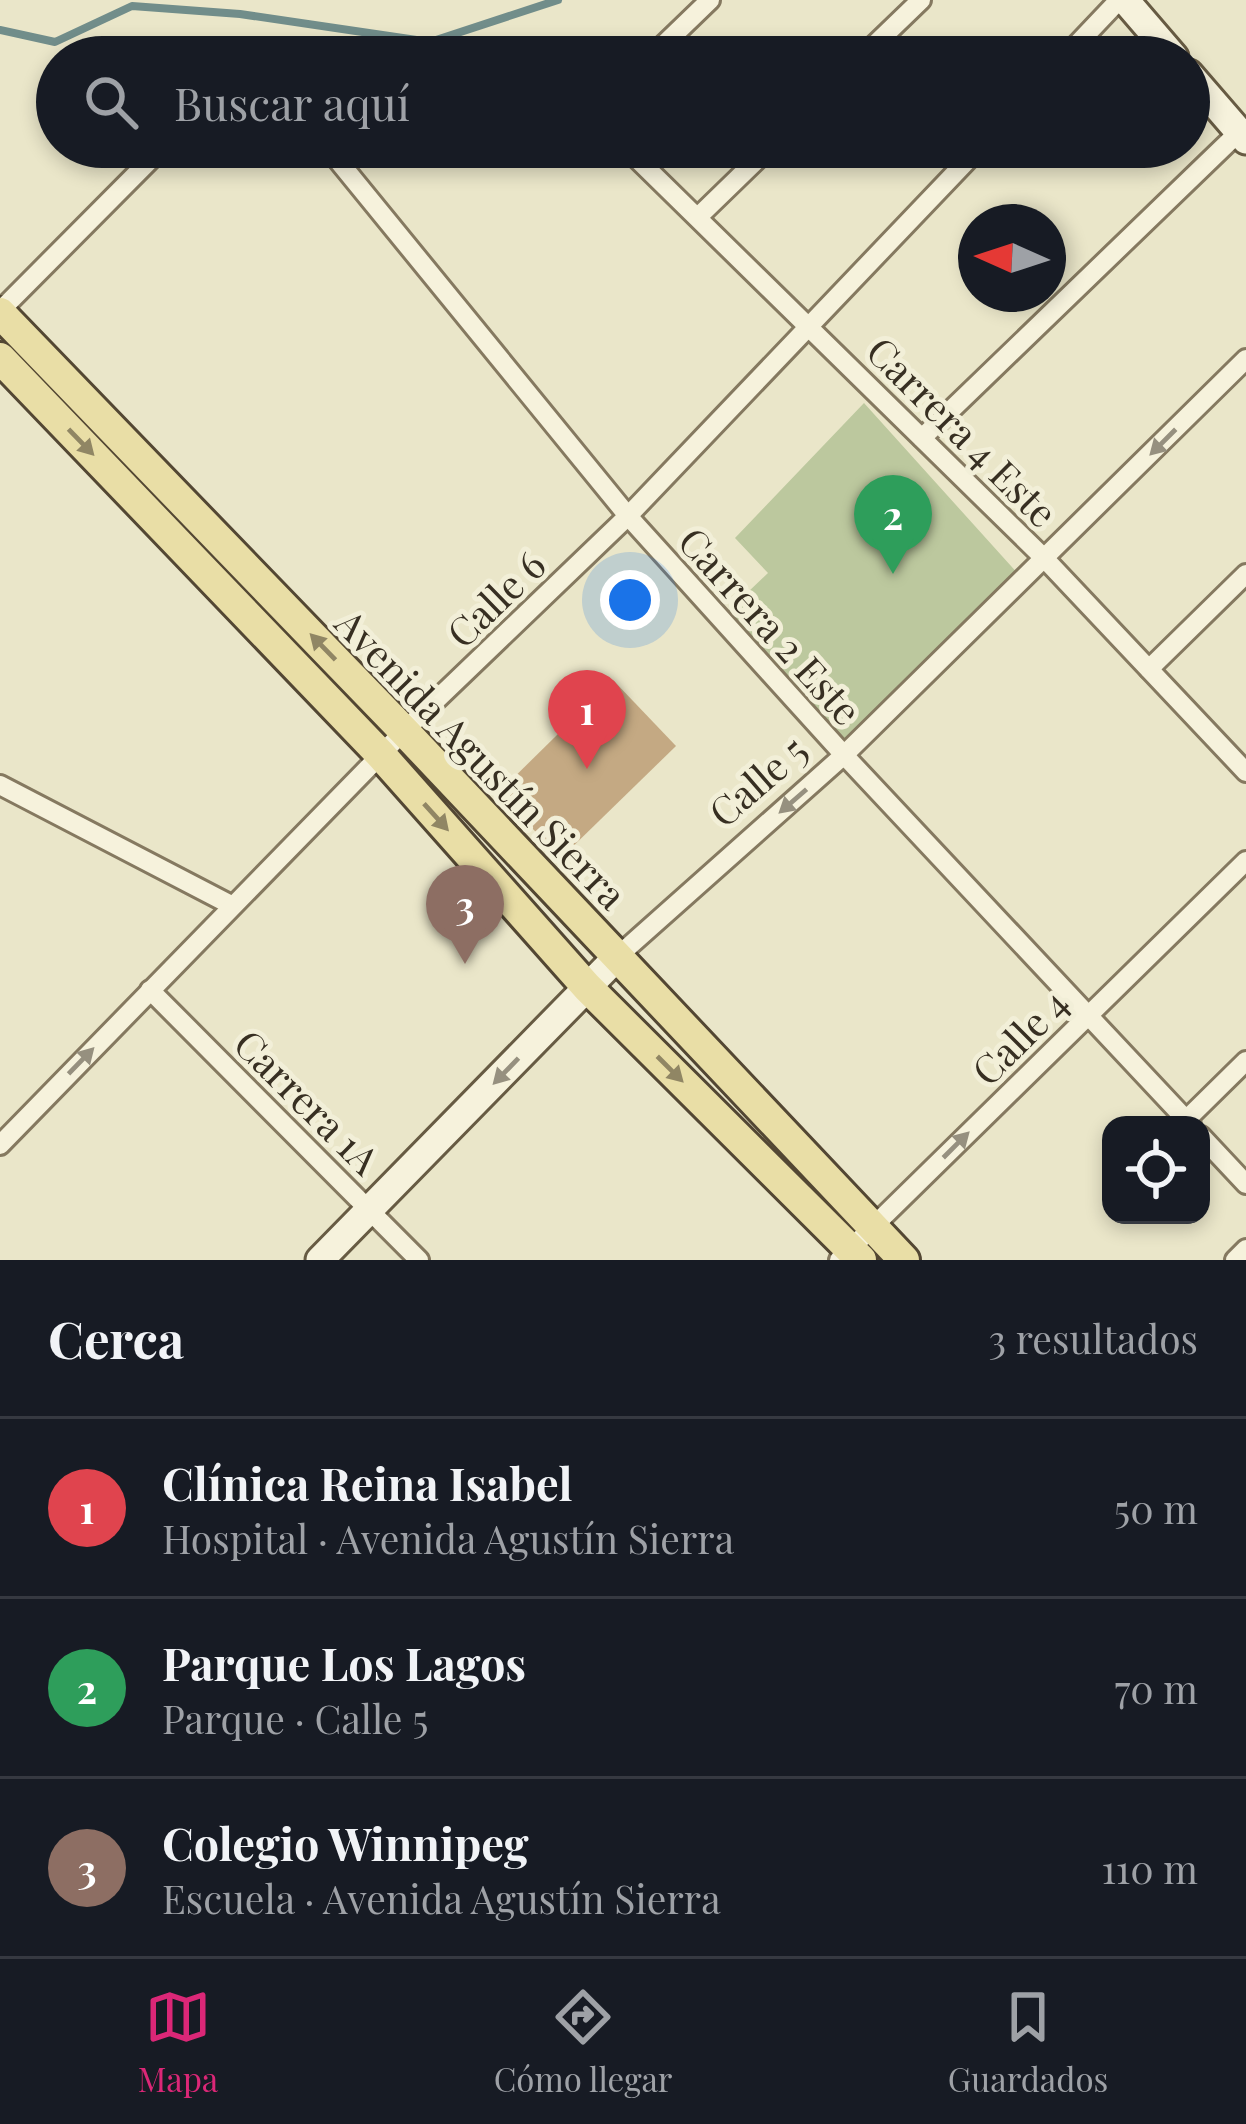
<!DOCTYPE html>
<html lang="es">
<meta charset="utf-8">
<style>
:root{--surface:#171b24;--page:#20242c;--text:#f1f3f6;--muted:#9ea1a6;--line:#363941;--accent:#db2777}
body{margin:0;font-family:"Playfair Display",serif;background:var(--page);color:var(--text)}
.controls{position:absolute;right:36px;bottom:36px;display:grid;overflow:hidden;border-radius:24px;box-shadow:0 6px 18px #0003}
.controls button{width:108px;height:108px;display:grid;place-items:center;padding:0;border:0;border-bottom:3px solid var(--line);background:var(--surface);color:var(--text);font:60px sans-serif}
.compass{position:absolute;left:958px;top:204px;width:108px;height:108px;border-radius:50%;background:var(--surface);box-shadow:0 6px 18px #0003;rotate:273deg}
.you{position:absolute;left:630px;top:600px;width:42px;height:42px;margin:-30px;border:9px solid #fff;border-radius:50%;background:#1a73e8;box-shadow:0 0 0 18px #1a73e833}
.badge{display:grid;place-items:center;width:78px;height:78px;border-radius:50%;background:var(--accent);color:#fff;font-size:39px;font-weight:700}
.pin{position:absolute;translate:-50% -99px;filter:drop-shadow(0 3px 6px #0008)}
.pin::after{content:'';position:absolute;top:63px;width:42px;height:36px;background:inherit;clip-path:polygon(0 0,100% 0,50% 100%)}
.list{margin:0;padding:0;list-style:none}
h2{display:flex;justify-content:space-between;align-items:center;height:156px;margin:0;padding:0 48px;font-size:51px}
h2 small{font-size:39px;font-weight:400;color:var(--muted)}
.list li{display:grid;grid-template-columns:78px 1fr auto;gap:36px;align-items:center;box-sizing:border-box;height:180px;padding:0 48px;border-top:3px solid var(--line)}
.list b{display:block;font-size:45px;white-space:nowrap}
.list p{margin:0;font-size:39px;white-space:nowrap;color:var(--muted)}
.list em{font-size:39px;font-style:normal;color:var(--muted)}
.icon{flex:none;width:66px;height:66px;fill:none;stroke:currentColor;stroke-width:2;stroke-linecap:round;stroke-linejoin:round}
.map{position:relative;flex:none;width:1246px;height:1260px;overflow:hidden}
.search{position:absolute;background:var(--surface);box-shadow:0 6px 18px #0003;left:36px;right:36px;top:36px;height:132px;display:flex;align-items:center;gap:30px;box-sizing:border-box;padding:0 42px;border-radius:66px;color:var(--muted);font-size:45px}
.sheet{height:696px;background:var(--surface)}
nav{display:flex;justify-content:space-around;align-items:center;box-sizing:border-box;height:168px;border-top:3px solid var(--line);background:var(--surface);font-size:33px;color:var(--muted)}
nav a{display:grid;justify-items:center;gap:6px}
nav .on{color:var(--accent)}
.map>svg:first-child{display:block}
.green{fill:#bcc89e}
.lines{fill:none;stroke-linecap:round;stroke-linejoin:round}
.stream{stroke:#718d8a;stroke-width:8}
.building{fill:#c4a983}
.minor-casing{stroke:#857960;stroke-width:24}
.secondary-casing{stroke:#675b43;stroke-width:33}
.primary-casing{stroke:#534733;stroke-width:36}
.minor{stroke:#f6f2dc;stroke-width:18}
.secondary{stroke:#f6f2dc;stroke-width:27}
.primary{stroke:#e9dea6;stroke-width:30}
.oneway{fill:#908664}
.oneway2{fill:#96907f}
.labels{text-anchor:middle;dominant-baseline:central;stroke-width:10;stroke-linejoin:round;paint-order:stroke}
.street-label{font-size:39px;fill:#372f22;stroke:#f2efd8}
</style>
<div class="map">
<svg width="1246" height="1260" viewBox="0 0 1246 1260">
<rect width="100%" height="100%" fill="#eae6c9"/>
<path class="green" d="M 864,403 L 1020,576 L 844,746 L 725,614 L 768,573 L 735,538 Z"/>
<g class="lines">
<path class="stream" d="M 0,30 L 55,42 L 132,6 L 240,14 L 430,42 L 558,0"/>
</g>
<path class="building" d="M 613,680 L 676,746 L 561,858 L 498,793 Z"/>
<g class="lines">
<g class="minor-casing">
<g id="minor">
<path d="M 651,57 L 710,0"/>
<path d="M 862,57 L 921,0"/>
<path d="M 1065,57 L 1119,0"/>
<path d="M 327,147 L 628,516 L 844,755 L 1191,1125"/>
<path d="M 625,147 L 1045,559 L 1246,772"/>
<path d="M 699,216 L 770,147"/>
<path d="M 0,311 L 163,147"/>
<path d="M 922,438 L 1239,132"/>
<path d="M 1149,669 L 1246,574"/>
<path d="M 0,785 L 231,905"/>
<path d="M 618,956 L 844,755 L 1246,359"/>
<path d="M 150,990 L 419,1260"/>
<path d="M 1186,1120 L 1246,1061"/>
<path d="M 1201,1136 L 1246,1184"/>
<path d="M 0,1145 L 404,731 L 628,516 L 980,147"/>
<path d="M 839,1260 L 1246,861"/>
<path d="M 1235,1260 L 1246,1249"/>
</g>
</g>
<g class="secondary-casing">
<g id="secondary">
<path d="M 1125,0 L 1174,57"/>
<path d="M 1189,74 L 1246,140"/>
<path d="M 320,1260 L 618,956"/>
</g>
</g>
<g class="primary-casing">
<g id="primary">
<path d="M 0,313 L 404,731 L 904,1260"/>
<path d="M 0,358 L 381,755 L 587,987 L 861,1260"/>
</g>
</g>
<use href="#minor" class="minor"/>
<use href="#secondary" class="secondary"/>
<use href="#primary" class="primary"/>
</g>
<defs><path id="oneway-solid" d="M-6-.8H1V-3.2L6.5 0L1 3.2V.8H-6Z" transform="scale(3)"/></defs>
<g class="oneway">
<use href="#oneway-solid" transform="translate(81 442) rotate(46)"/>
<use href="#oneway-solid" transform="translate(323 647) rotate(-134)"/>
<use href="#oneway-solid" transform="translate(436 817) rotate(48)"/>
<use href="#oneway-solid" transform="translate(670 1069) rotate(45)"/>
</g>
<g class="oneway2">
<use href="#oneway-solid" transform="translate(1163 442) rotate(135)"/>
<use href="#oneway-solid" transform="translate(793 801) rotate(139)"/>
<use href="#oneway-solid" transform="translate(81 1061) rotate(-46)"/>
<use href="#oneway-solid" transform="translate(506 1071) rotate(134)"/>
<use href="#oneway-solid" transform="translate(956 1145) rotate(-45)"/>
</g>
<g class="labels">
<g class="street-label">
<text transform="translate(963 431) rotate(45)">Carrera 4 Este</text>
<text transform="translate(495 598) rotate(-44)">Calle 6</text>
<text transform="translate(771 625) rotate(48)">Carrera 2 Este</text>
<text transform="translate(482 758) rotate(46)">Avenida Agustín Sierra</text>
<text transform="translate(757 780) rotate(-41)">Calle 5</text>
<text transform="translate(1019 1036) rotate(-45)">Calle 4</text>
<text transform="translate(308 1101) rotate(45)">Carrera 1A</text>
</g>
</g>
</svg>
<div class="controls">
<button><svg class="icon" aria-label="locate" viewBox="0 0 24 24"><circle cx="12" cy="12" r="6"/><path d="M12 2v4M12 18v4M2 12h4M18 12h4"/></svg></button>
</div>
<svg class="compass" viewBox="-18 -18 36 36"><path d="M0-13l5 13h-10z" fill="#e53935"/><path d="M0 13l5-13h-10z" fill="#9ea1a6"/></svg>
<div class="you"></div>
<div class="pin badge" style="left:587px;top:769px;background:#e0444e">1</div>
<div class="pin badge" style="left:893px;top:574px;background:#2e9e5b">2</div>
<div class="pin badge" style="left:465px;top:964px;background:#8d6e63">3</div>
<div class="search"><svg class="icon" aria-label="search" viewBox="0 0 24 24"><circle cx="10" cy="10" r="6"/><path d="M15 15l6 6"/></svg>Buscar aquí</div>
</div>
<section class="sheet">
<h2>Cerca<small>3 resultados</small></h2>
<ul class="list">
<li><span class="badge" style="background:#e0444e">1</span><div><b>Clínica Reina Isabel</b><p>Hospital · Avenida Agustín Sierra</p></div><em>50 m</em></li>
<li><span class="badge" style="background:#2e9e5b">2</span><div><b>Parque Los Lagos</b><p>Parque · Calle 5</p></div><em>70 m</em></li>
<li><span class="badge" style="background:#8d6e63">3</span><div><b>Colegio Winnipeg</b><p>Escuela · Avenida Agustín Sierra</p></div><em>110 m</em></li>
</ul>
</section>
<nav>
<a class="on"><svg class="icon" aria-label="map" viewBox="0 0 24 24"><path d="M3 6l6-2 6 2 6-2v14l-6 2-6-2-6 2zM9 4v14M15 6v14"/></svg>Mapa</a>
<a><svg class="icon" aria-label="directions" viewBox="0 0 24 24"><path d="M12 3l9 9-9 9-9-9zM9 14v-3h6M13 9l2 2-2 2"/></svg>Cómo llegar</a>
<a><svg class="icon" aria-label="saved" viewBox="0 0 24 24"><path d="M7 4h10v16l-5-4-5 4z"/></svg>Guardados</a>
</nav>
